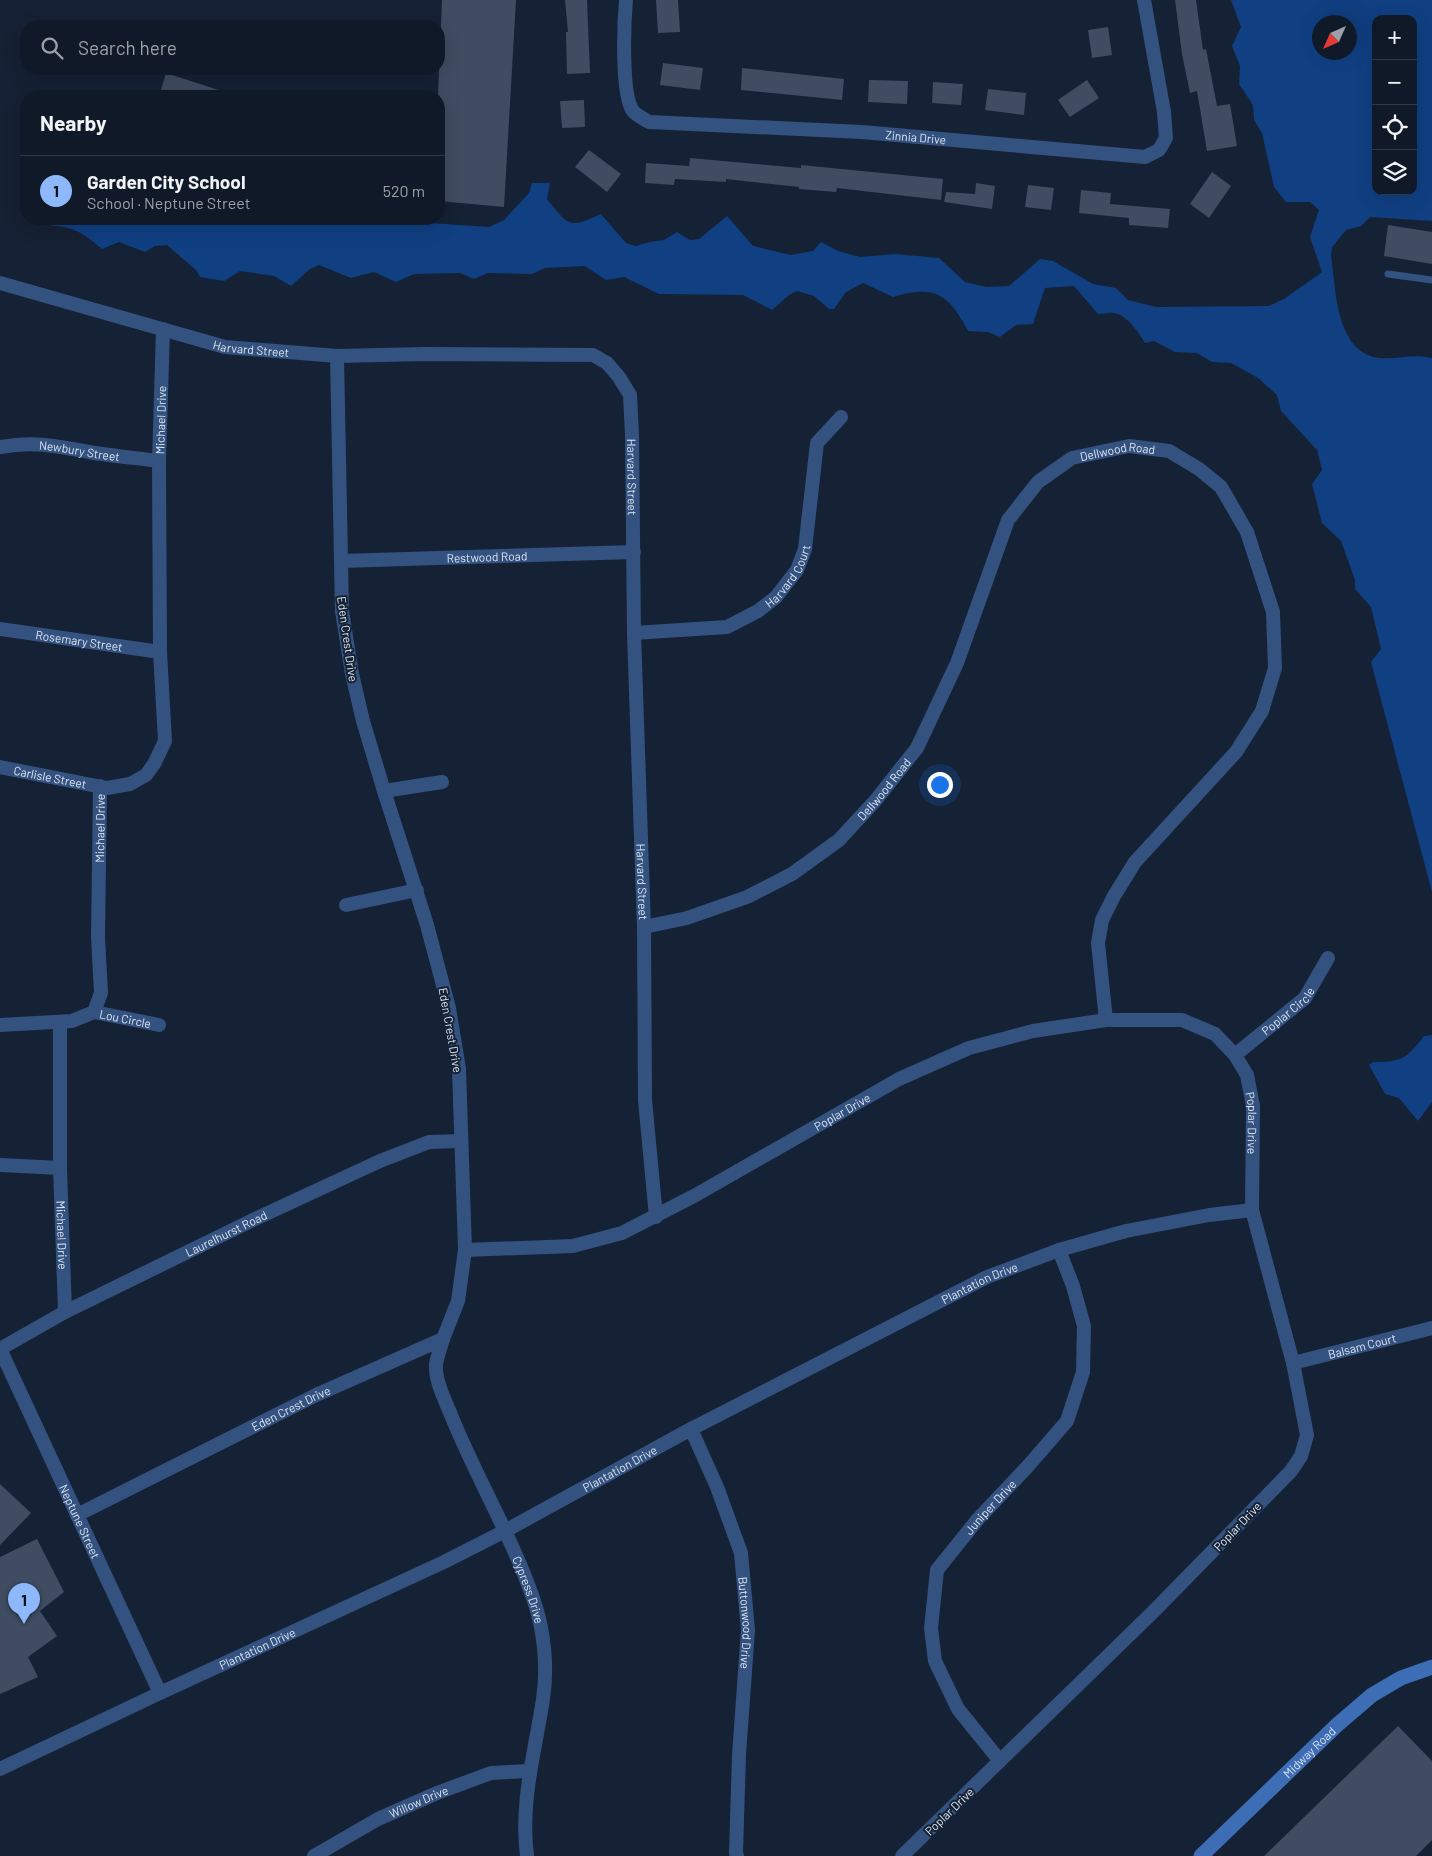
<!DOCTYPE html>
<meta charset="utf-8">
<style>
:root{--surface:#101927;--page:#19222f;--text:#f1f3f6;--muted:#9ca0a7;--line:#303844;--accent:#8db9fc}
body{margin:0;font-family:Barlow,sans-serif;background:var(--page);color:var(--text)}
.controls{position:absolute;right:15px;top:15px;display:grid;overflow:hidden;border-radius:10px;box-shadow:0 5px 20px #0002}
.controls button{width:45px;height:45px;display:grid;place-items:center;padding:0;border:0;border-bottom:1px solid var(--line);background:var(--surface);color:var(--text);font:25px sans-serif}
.compass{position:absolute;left:1312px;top:15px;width:45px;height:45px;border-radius:50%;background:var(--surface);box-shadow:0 5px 20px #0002;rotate:225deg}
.you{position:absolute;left:939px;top:784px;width:18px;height:18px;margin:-12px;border:4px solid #fff;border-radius:50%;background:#1a73e8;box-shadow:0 0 0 8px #1a73e833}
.badge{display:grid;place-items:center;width:32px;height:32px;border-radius:50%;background:var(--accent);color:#111;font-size:16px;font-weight:700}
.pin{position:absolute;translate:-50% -41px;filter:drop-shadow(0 1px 2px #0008)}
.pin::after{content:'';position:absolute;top:26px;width:18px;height:15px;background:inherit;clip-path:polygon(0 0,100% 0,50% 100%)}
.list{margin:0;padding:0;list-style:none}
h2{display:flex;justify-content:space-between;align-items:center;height:65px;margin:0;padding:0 20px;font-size:21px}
h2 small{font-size:16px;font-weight:400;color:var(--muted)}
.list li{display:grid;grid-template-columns:32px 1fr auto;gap:15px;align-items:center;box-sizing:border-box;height:70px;padding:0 20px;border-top:1px solid var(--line)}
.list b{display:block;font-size:19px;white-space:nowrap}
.list p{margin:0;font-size:16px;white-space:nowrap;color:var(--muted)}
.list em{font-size:16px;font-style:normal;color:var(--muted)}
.icon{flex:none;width:28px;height:28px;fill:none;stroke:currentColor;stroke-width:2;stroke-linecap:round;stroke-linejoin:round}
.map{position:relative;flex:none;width:1432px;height:1856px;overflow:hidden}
.search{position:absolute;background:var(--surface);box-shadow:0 5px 20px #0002;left:20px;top:20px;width:425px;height:55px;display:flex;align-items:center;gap:12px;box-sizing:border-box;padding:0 18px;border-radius:20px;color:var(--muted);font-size:19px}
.panel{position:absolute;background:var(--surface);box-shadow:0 5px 20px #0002;left:20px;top:90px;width:425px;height:135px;border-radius:20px}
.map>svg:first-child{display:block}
.green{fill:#103f82;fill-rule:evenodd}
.building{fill:#3f4c61}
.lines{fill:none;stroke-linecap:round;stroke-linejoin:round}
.lane{stroke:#345280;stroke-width:7}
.street{stroke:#345280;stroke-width:14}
.secondary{stroke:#3d6db5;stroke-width:15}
.labels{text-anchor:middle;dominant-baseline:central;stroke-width:4;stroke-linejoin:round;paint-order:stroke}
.street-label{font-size:12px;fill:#dbe4f0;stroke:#152134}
</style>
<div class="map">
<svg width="1432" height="1856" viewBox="0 0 1432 1856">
<rect width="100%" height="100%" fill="#152134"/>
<g class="green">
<path d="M 1231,0 L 1432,0 L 1432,221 L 1370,217 L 1361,226 L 1346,230 L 1332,247 L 1331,255 C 1336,288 1335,352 1379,358 C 1397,360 1414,353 1432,358 L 1432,892 L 1371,662 L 1381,649 L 1371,607 L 1355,589 L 1355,580 L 1341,541 L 1322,523 L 1312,484 L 1322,470 L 1317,450 L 1281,411 L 1277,395 L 1258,378 L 1231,363 L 1212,362 L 1197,353 L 1175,352 L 1154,341 L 1145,343 C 1140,334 1126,314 1114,313 C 1109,312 1103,314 1098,314 L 1074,286 L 1045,288 L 1033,324 L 1016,325 L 1000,337 L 988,332 L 968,331 C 948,293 934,285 893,297 L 863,283 L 846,292 L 834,309 L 829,309 L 814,296 L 797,291 L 789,295 L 772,310 L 743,295 L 659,294 L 624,277 L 606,280 L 585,266 L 545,268 L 532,274 L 488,273 L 474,279 L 460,273 L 414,274 L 396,282 L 374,272 L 351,278 L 319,265 L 310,269 L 291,286 L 274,276 L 240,271 L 224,281 L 200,277 L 196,270 L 167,245 L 155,246 L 145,252 L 119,242 L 102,249 C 82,232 74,227 48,225 L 49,219 L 210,219 L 222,225 L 257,224 L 268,219 L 282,219 L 294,221 L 311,219 L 334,220 L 342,219 L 419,219 L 430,223 L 489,227 L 504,220 L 529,193 L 532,183 L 550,183 L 547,199 C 569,226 568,229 601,214 L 626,243 L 636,246 L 650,242 L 664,240 L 677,232 L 690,240 L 699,239 L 727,216 L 753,246 L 791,255 L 813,251 L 821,242 L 838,251 L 860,257 L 895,254 L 939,258 L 965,282 L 986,287 L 1009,286 L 1040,259 L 1053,261 L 1093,284 L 1116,288 L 1128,300 L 1156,307 L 1269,306 L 1284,299 L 1322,272 L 1310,237 L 1319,210 L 1310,202 L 1286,202 L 1274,187 L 1262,133 L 1254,120 L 1253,105 L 1239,84 L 1240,66 L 1232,46 L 1241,27 ZM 1376,19 L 1413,19 L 1413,191 L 1376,191 ZM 1320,22 L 1350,22 L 1350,52 L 1320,52 Z"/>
<path d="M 1432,1035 L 1432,1102 L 1418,1121 L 1399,1098 L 1385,1094 L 1369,1065 L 1373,1062 C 1402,1062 1406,1059 1424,1036 Z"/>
</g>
<g class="building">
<path d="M 442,0 L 516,0 L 504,207 L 439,201 L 438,96 Z"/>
<path d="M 565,0 L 587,0 L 590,73 L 567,74 L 566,32 L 568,32 Z"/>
<path d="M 656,0 L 678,0 L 680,32 L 658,33 Z"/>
<path d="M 1175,0 L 1196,0 L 1203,50 L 1206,49 L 1217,106 L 1230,104 L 1237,146 L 1207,151 L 1197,91 L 1190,93 L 1182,54 Z"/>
<path d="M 1108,27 L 1112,55 L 1092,58 L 1088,30 Z"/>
<path d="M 663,63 L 703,68 L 700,90 L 660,85 Z"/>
<path d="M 742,68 L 844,79 L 842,100 L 741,90 Z"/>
<path d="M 166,73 L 231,94 L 230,96 L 159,96 Z"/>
<path d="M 869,80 L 908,81 L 907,104 L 868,102 Z"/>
<path d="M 1087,80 L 1099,98 L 1070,117 L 1058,100 Z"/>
<path d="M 933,82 L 963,84 L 961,105 L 932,103 Z"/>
<path d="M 988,89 L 1026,93 L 1024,115 L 985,110 Z"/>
<path d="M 584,100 L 585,127 L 562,128 L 560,101 Z"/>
<path d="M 589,150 L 621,174 L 607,192 L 575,167 Z"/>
<path d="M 690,158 L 801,168 L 801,165 L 943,179 L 941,200 L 837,188 L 836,192 L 799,189 L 799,187 L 726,179 L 726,182 L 675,179 L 674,185 L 645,183 L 646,163 L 689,166 Z"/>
<path d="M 1212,172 L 1231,186 L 1209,218 L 1190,204 Z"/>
<path d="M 976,183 L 995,186 L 992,209 L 944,202 L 946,192 L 975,194 Z"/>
<path d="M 1028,185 L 1054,188 L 1051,210 L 1025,207 Z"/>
<path d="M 1081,190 L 1111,193 L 1110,204 L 1170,209 L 1168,228 L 1129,225 L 1129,218 L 1079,213 Z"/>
<path d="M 1388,225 L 1432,232 L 1432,264 L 1384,256 Z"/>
<path d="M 0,1484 L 31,1513 L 0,1545 Z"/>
<path d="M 37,1539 L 64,1592 L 40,1611 L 57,1636 L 28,1657 L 38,1677 L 0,1694 L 0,1557 Z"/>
<path d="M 1398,1726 L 1432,1761 L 1432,1840 L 1416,1856 L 1264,1856 Z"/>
</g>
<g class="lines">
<path class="lane" d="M 1388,274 L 1432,280"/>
<g class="street">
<path id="s1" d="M 626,0 C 624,22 621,95 633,111 C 636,115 644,119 649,122 L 862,132 L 1145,157 L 1159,150 L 1166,138 L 1164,112 L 1144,0"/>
<path id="s2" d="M 0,283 L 225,347 L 337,356 L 425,354 L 593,355 L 607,363 L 619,377 L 630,395 L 632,435 L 634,633 L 644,927 L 645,1100 L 656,1217"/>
<path id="s3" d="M 0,447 C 34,441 56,446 89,452 C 112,456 136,458 159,461"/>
<path id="s4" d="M 341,561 L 634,552"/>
<path id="s5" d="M 0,629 L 160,652"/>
<path id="s6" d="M 634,633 L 727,627 L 758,611 L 776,597 L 797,570 L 805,549 L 817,443 L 841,417"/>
<path id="s7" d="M 0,767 L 107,788 L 130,784 L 146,775 L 154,764 L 165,741 L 160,652 L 159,461 L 163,329"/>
<path d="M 384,791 L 442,782"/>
<path d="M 346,905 L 417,890"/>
<path id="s8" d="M 644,927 L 687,918 L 747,897 L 792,874 L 839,840 L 875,801 L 917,748 L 957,663 L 1008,520 L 1038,482 L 1072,458 L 1129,446 L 1169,451 L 1199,469 L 1221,487 L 1247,532 L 1273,612 L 1275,668 L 1262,711 L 1236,752 L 1135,862 L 1114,896 L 1102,920 L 1098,943 L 1106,1020"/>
<path id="s9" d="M 94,1012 L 159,1025"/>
<path id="s10" d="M 60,1023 L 60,1168 L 65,1312"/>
<path id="s11" d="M 0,1025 L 72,1021 L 94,1012 L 101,993 L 98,937 L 100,786"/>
<path id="s12" d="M 1235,1055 L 1305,998 L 1328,958"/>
<path d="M 0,1165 L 60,1168"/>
<path id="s13" d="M 465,1250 L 573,1246 L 622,1233 L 694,1196 L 899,1079 L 969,1048 L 1033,1031 L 1106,1020 L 1182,1020 L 1215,1034 L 1235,1055 L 1247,1075 L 1253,1106 L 1252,1210 L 1293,1363 L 1307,1435 L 1301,1456 L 1291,1471 L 1153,1612 L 902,1856"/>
<path id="s14" d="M 443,1339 C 441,1347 437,1356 436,1365 C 435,1381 445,1400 451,1415 C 476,1477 511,1535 533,1598 C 544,1629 548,1666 543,1699 C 535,1752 520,1802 527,1856"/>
<path id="s15" d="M 0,1349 L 65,1312 L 255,1219 L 380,1161 L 429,1142 L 460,1141"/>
<path id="s16" d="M 0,1349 L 160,1693"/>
<path id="s17" d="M 1293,1363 L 1432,1328"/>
<path id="s18" d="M 691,1429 L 717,1487 L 741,1553 L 748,1630 L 739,1755 L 736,1853 L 737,1856"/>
<path id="s19" d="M 77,1515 L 316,1395 L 443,1339 L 458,1301 L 465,1250 L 459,1069 L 449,1008 L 427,925 L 384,791 L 363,721 L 352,674 L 342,611 L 337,356"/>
<path id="s20" d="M 1000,1761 L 958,1709 L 935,1661 L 931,1628 L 937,1570 L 978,1519 L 1029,1465 L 1067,1421 L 1083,1372 L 1084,1326 L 1073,1286 L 1059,1250"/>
<path id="s21" d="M 0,1769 L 160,1693 L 444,1562 L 505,1531 L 691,1429 L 987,1277 L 1059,1250 L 1126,1231 L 1209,1215 L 1252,1210"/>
<path id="s22" d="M 314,1856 L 378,1819 L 437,1793 L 491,1773 L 529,1771"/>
</g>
<path class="secondary" id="s23" d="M 1201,1856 L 1337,1725 L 1372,1695 L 1401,1678 L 1432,1667"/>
</g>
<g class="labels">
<g class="street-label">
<text stroke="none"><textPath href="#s1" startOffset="399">Zinnia Drive</textPath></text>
<text stroke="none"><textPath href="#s2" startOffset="260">Harvard Street</textPath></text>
<text stroke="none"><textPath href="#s7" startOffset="511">Michael Drive</textPath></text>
<text stroke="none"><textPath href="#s3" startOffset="80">Newbury Street</textPath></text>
<text stroke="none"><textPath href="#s8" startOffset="719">Dellwood Road</textPath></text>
<text stroke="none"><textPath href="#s2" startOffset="740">Harvard Street</textPath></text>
<text stroke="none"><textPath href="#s4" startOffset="146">Restwood Road</textPath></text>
<text stroke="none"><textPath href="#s6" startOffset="175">Harvard Court</textPath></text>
<text transform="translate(348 639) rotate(82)">Eden Crest Drive</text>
<text stroke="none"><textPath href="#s5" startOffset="80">Rosemary Street</textPath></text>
<text stroke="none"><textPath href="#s7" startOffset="51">Carlisle Street</textPath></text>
<text stroke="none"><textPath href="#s8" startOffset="284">Dellwood Road</textPath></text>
<text stroke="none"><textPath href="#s11" startOffset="281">Michael Drive</textPath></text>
<text stroke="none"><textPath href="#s2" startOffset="1145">Harvard Street</textPath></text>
<text stroke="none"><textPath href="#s12" startOffset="69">Poplar Circle</textPath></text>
<text stroke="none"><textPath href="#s9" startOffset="32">Lou Circle</textPath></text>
<text transform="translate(451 1030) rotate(80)">Eden Crest Drive</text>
<text stroke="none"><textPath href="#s13" startOffset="410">Poplar Drive</textPath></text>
<text stroke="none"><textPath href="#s13" startOffset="905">Poplar Drive</textPath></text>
<text stroke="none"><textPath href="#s15" startOffset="254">Laurelhurst Road</textPath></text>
<text stroke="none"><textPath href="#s10" startOffset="212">Michael Drive</textPath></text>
<text stroke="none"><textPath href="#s21" startOffset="1094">Plantation Drive</textPath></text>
<text stroke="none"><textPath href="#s17" startOffset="71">Balsam Court</textPath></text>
<text stroke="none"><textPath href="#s19" startOffset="239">Eden Crest Drive</textPath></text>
<text stroke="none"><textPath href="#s21" startOffset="689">Plantation Drive</textPath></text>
<text stroke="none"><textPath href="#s20" startOffset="294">Juniper Drive</textPath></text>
<text stroke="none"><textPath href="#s16" startOffset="190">Neptune Street</textPath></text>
<text transform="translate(1237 1526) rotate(-46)">Poplar Drive</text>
<text stroke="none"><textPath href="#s14" startOffset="271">Cypress Drive</textPath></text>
<text stroke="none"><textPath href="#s18" startOffset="204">Buttonwood Drive</textPath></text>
<text stroke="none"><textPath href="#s21" startOffset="284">Plantation Drive</textPath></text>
<text stroke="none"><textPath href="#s23" startOffset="150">Midway Road</textPath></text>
<text stroke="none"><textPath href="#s22" startOffset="118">Willow Drive</textPath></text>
<text transform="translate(949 1811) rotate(-44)">Poplar Drive</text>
</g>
</g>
</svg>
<div class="controls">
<button>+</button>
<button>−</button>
<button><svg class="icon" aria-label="locate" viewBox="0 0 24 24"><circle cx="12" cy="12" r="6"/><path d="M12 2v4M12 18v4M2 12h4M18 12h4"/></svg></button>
<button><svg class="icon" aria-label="layers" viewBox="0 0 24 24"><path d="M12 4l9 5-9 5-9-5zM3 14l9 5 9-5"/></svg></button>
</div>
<svg class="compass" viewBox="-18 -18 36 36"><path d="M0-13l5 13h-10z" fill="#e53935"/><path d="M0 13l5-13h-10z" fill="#9ca0a7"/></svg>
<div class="you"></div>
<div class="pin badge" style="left:24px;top:1624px">1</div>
<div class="search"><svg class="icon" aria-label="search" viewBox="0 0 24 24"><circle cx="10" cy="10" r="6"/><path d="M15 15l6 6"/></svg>Search here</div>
<section class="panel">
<h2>Nearby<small></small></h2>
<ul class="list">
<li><span class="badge">1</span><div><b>Garden City School</b><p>School · Neptune Street</p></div><em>520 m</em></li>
</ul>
</section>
</div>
